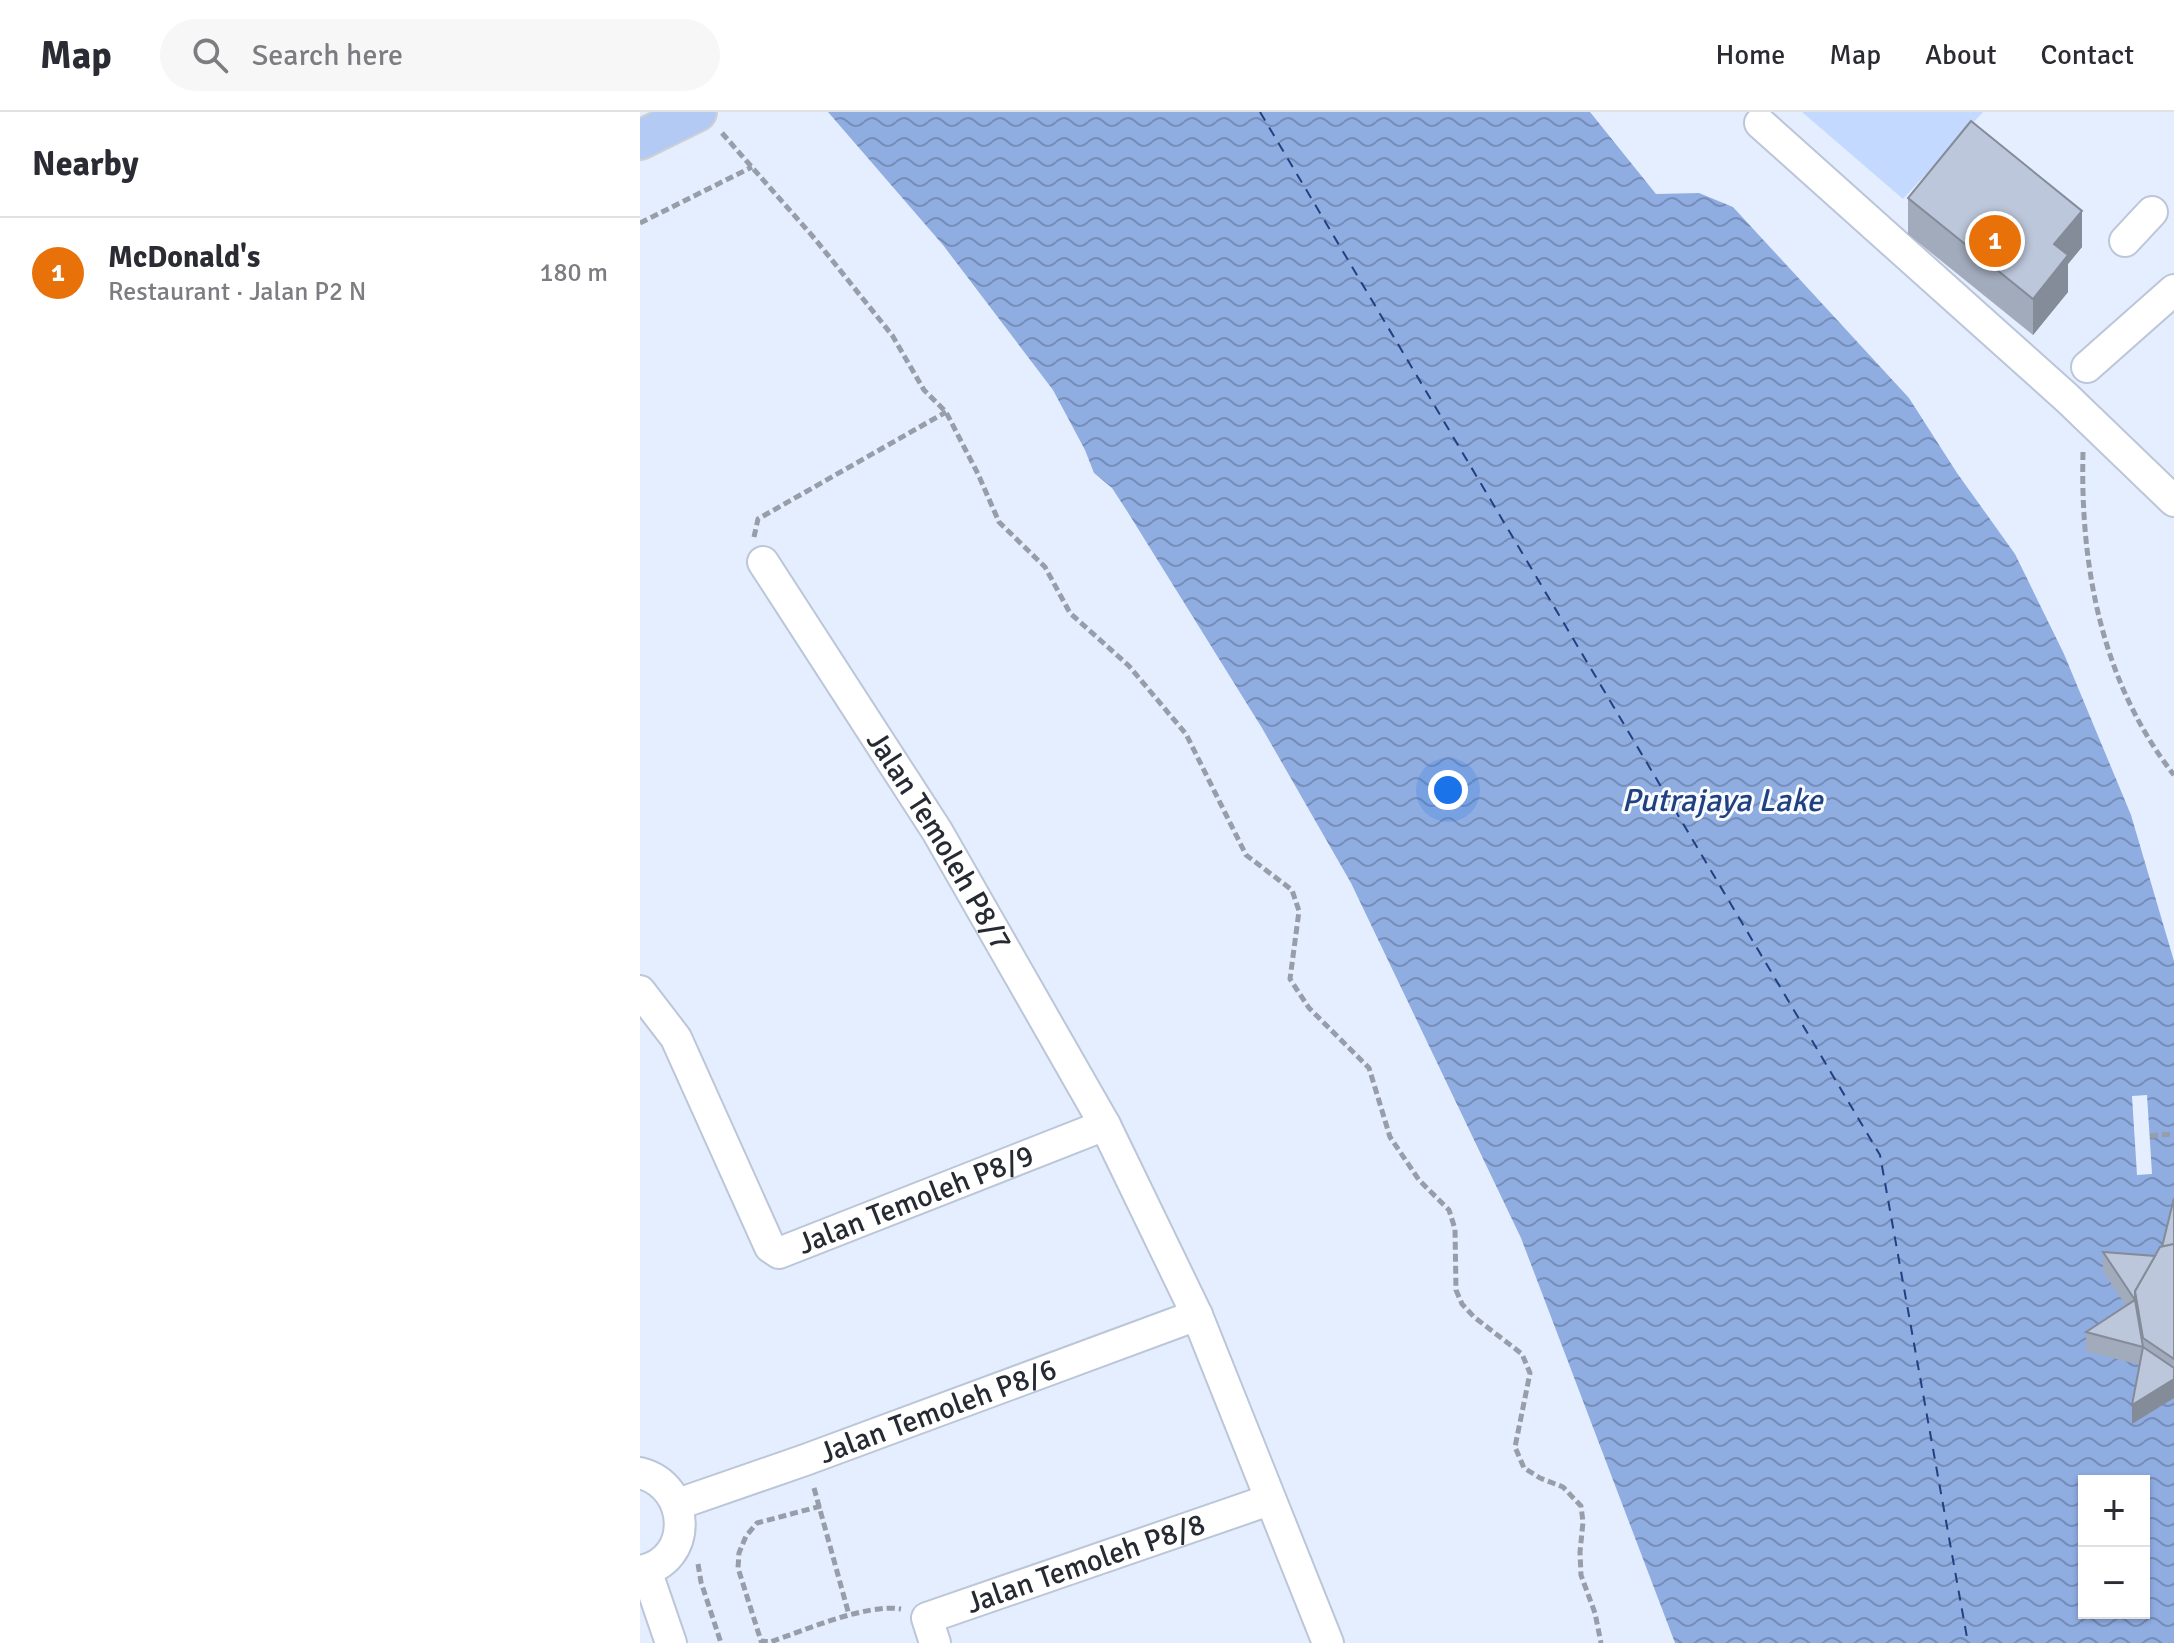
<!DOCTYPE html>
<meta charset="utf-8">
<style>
:root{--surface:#fff;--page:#f7f7f7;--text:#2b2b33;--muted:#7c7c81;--line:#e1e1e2;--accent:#626704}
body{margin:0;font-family:Signika,sans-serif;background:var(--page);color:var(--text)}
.controls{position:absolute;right:24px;bottom:24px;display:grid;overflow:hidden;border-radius:0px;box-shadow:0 2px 6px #0004}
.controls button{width:72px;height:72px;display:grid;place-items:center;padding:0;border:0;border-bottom:2px solid var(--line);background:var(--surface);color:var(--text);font:40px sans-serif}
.you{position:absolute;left:808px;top:678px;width:28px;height:28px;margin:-20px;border:6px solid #fff;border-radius:50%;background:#1a73e8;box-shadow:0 0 0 12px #1a73e833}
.badge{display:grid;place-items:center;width:52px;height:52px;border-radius:50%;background:var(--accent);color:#fff;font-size:26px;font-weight:700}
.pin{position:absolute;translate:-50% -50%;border:4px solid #fff;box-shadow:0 2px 8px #0006}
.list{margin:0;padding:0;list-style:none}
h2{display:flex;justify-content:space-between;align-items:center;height:104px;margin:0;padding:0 32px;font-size:34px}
h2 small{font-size:26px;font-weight:400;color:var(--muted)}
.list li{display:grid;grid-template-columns:52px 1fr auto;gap:24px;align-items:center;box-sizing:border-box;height:112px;padding:0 32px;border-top:2px solid var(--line)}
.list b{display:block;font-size:30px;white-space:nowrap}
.list p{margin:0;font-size:26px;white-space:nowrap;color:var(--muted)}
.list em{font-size:26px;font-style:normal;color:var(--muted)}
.icon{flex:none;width:44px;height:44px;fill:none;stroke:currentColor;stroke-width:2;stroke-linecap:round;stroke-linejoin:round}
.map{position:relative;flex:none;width:1534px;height:1531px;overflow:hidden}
header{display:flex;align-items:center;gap:48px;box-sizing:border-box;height:112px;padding:0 40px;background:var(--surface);border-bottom:2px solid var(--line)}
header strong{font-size:38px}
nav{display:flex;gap:44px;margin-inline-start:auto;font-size:28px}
.search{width:560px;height:72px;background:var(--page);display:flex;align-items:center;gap:20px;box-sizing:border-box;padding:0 28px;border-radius:44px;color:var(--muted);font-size:30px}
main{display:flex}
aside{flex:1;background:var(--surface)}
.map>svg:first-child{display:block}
.green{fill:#c4d9ff}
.water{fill:url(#water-waves);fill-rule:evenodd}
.pier{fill:#e5eefe}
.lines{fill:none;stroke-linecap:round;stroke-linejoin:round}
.ferry{stroke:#214080;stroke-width:2;stroke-dasharray:10 8;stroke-linecap:butt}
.minor-casing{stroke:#bbc6d9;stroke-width:34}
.major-casing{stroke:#cfd0d2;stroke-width:42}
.path{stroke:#979eaa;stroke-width:5;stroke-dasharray:8 4;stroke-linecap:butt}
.minor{stroke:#fff;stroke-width:30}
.major{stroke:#b3caf5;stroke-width:38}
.wall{fill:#a2abbc}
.shaded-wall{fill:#848b99}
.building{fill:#bcc7db;stroke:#848b99;stroke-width:2}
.labels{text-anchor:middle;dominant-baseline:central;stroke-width:6;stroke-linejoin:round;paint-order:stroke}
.street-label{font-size:30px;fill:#262a32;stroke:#f8fbff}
.water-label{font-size:32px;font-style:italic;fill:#214080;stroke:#f8fbff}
</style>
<header>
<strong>Map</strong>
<div class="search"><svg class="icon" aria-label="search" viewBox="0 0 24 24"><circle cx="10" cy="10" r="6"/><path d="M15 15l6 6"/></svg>Search here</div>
<nav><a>Home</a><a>Map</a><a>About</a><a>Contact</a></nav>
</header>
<main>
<aside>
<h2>Nearby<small></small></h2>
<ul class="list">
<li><span class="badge" style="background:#e8710a">1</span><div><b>McDonald's</b><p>Restaurant · Jalan P2 N</p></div><em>180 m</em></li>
</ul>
</aside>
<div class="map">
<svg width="1534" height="1531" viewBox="0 0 1534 1531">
<defs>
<pattern id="water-waves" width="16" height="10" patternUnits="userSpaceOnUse" patternTransform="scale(2)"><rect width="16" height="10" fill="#90ade2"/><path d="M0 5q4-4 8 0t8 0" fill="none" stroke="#758db8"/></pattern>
</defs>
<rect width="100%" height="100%" fill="#e5eefe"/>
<path class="green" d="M 1162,0 L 1343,0 L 1263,87 Z"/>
<path class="water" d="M 188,0 L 950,0 L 1016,82 L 1059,81 L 1093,95 L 1269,286 L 1317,361 L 1375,442 L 1424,542 L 1491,703 L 1534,849 L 1534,1531 L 1035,1531 L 881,1126 L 711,771 L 622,616 L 487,399 L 472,376 L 454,361 L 445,338 L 413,278 L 303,133 ZM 1444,1369 L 1504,1369 L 1504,1501 L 1444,1501 Z"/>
<path class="pier" d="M 1507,983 L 1512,1062 L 1497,1063 L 1492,984 Z"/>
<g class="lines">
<path class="ferry" d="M 620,0 L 1240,1043 L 1328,1531"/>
<g class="minor-casing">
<g id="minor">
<path d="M 1120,11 L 1427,286 L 1534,389"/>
<path d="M 1485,129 L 1512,100"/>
<path d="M 1447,255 L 1534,178"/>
<path id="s1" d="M 123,450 L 297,719 L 465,1013 L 557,1203 L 688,1531"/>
<path id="s2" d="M 0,879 L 36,926 L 130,1135 L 139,1141 L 465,1013"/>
<path d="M 0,1361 C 52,1374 54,1450 0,1459"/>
<path id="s3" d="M 38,1392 L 165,1348 L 557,1203"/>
<path d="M 6,1458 L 31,1531"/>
<path id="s4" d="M 295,1531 L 287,1506 L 629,1388"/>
</g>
</g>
<g class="major-casing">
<path id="major" d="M 0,28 L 57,0"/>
</g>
<g class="path">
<path d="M 82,21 L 175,127 L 252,223 L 284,278 L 306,300 L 338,362 L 359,410 L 405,455 L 430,501 L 489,554 L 546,622 L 606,743 L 652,778 L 659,799 L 650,867 L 669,896 L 729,956 L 750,1025 L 779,1068 L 809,1098 L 815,1117 L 816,1178 L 822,1192 L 834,1205 L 882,1242 L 890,1261 L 875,1335 L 884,1356 L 900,1366 L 923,1375 L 941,1394 L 943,1410 L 940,1440 L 941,1463 L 955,1501 L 961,1531"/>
<path d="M 0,111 L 112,55"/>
<path d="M 1443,340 C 1440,455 1462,571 1534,663"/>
<path d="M 114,425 L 118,407 L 306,300"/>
<path d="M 1510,1024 L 1534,1022"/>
<path d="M 174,1376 L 209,1503"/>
<path d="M 181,1394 L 117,1411 L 106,1424 L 99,1441 L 98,1456 L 121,1529 L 130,1530 C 163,1519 227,1491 261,1497"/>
<path d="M 58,1452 L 61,1470 L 81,1531"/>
</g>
<use href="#minor" class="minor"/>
<use href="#major" class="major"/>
</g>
<g class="wall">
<path d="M 1268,86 L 1442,135 L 1428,152 L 1428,180 L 1393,223 L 1268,122 Z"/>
<path d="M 1534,1086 L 1534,1286 L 1492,1312 L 1500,1253 L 1446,1239 L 1446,1220 L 1486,1194 L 1463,1159 L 1463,1140 L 1515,1144 L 1522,1135 Z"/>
</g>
<g class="shaded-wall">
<path d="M 1442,99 L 1442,135 L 1428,152 L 1428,180 L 1393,223 L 1393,187 L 1414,132 Z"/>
<path d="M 1534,1267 L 1534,1286 L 1492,1312 L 1492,1293 Z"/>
</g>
<g class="building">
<path d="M 1331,9 L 1442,99 L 1414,132 L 1428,143 L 1393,187 L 1268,86 Z"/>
<path d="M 1534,1086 L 1534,1132 L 1522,1135 Z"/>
<path d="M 1534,1132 L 1534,1247 L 1503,1226 L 1495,1179 L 1520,1135 Z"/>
<path d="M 1463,1140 L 1515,1144 L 1495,1179 L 1495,1188 Z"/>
<path d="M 1495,1188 L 1503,1235 L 1534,1256 L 1534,1267 L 1492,1293 L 1503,1235 L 1446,1220 Z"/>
</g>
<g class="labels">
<g class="street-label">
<text stroke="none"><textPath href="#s1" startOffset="330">Jalan Temoleh P8/7</textPath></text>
<text stroke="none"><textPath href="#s2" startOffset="446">Jalan Temoleh P8/9</textPath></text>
<text stroke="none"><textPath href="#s3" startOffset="276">Jalan Temoleh P8/6</textPath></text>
<text stroke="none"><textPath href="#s4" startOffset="194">Jalan Temoleh P8/8</textPath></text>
</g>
<g class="water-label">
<text x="1082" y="688">Putrajaya Lake</text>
</g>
</g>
</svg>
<div class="controls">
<button>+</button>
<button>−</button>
</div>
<div class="you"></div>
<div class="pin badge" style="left:1355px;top:129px;background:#e8710a">1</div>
</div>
</main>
